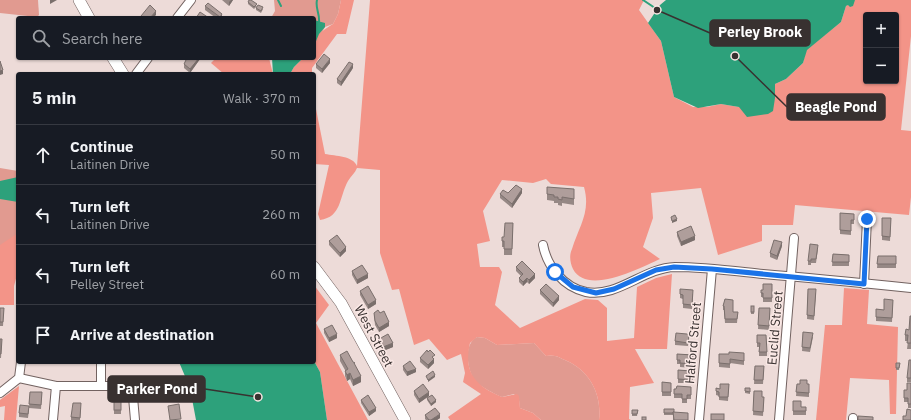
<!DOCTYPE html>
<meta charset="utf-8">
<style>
:root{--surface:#171b24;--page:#242831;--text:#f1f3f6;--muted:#9ea1a6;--line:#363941}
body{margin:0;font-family:"IBM Plex Sans",sans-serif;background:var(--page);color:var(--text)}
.controls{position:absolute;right:12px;top:12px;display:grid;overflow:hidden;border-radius:4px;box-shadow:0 1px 3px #0004}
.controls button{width:36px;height:36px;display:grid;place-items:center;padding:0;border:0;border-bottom:1px solid var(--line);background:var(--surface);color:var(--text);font:20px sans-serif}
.stop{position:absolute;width:12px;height:12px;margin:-9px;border:3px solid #1a73e8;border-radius:50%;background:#fff}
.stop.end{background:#1a73e8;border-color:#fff;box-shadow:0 1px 4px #0008}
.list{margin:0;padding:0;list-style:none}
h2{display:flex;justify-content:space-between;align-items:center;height:52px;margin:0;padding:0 16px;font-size:17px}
h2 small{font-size:13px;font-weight:400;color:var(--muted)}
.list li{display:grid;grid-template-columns:26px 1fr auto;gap:12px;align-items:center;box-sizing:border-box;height:60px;padding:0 16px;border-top:1px solid var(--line)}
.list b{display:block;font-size:15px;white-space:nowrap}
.list p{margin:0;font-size:13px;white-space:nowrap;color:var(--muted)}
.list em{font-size:13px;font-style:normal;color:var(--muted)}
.icon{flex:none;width:22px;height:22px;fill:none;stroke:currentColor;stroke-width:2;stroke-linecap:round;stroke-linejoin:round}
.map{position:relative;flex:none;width:911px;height:420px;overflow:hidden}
.search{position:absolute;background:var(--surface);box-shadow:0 1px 3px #0004;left:16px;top:16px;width:300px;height:44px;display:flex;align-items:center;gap:10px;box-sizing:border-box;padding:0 14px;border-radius:4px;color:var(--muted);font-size:15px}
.panel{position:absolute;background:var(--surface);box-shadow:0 1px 3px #0004;left:16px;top:72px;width:300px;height:292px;border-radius:4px}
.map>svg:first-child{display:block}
.green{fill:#e19a90}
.forest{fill:#f39488;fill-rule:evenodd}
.water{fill:#2da17b}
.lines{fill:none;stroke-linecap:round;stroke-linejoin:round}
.stream{stroke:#2da17b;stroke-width:2}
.minor-casing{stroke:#726260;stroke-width:10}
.major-casing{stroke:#726260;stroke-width:12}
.minor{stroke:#fff;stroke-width:8}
.major{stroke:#fff;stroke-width:11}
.wall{fill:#968885}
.shaded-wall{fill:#7a6f6c}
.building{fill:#af9e9b;stroke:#7a6f6c}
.route{stroke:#1a73e8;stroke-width:5}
.labels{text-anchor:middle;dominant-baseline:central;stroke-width:3;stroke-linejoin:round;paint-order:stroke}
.street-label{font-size:13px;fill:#383130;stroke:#fae8e5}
.leader{fill:none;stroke:#383130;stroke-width:1.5}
.callout-dot{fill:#383130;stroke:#fae8e5;stroke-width:1.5}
.callout{fill:#383130;stroke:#383130;stroke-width:1.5}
.callout-label{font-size:14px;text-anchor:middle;font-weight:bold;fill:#fff}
</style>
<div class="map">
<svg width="911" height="420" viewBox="0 0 911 420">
<rect width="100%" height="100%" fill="#eddbd8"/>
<g class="green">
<path d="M 0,0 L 38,0 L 39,15 L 37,17 L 0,13 Z"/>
<path d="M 274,0 L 341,0 L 338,14 L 333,24 L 325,27 L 314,46 L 314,18 L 271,18 L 275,11 Z"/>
<path d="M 0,168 L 18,171 L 18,268 L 0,269 Z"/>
<path d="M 477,337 L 485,338 L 497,345 L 534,343 L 546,356 C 555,354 560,358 567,361 C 590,371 602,395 599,420 L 541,420 L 533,413 L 520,408 L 519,400 L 514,394 L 502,397 C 496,395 478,385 475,381 C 467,370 463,344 477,337 Z"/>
</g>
<g class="forest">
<path d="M 341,0 L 354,0 L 346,34 L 337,34 L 312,68 L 312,74 L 290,74 L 294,67 L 303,58 L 314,58 C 314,37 317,34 333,24 L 338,14 Z"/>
<path d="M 370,0 L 644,0 L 639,10 L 661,41 L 674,97 L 693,107 L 707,107 L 721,104 L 739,107 L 774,102 L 775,84 L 786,79 L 803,63 L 806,50 L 841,22 L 846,6 L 855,0 L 911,0 L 911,36 L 901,130 L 911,131 L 911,197 L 909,215 L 795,205 L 793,225 L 762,225 L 762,241 L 718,255 L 701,188 L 651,193 L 653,218 L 643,247 L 660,259 C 640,268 587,296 573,269 C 570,263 569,255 572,249 C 579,226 591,212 584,187 L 551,184 L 546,179 L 533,183 L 502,180 L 483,211 L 490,241 L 477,244 L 480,267 L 499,267 L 502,272 L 495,305 L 520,328 L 585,299 L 598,300 L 607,308 L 607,341 L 634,338 L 637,287 L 656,278 L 672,274 L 667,349 L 635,349 L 654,383 L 630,387 L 629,419 L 631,420 L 599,420 C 602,395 590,371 567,361 C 560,358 555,354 546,356 L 534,343 L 497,345 L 485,338 L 477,337 L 470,343 C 463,373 476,386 502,397 L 517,394 L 519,396 L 520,408 L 533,413 L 541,420 L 450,420 L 448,417 L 481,394 L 463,382 L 465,373 L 461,354 L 447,360 L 429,339 L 414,345 L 399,289 L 392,290 L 380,253 L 380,170 L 357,168 C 355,173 351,176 348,181 C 339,197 342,217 320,220 L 318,214 L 329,165 L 314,164 L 314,99 L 325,154 C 336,156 353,156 357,166 ZM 866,15 L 896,15 L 896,81 L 866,81 Z"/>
<path d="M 216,58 L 269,58 L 273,74 L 224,74 L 211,63 Z"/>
<path d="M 18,233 L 18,271 L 14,286 L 14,305 L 0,305 L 0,245 Z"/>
<path d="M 314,285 L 329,305 L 316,323 L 368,420 L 327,420 L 320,372 L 314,361 Z"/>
<path d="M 844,288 L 869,290 L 867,324 L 898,327 L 896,414 L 890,414 L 889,380 L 850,378 L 846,420 L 816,420 L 825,325 L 842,325 Z"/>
<path d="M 19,386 L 16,420 L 4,420 L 5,406 L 0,407 L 0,400 Z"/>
</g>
<g class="water">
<path d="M 666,0 L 855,0 L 853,6 L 850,7 L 848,5 L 846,6 L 841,22 L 807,50 L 803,63 L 786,79 L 775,84 L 775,98 L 773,111 L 768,114 L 747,117 L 739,107 L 721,104 L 698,108 L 674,97 L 661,41 L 648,23 L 660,5 Z"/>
<path d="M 314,20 L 325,23 L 325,27 L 319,34 L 314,46 Z"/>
<path d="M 272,58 L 303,58 L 294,67 L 290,74 L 273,74 Z"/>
<path d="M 18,177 L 18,202 L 0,199 L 0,181 Z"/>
<path d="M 314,361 L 320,372 L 327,420 L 196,420 L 190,388 L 179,362 Z"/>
</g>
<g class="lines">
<g class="stream">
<path d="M 278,0 L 281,6"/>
<path d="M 317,0 C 315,8 320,14 319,22"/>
<path d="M 643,0 L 658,10"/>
</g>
<g class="minor-casing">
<g id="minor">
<path d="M 177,18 L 191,0"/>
<path d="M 136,74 L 148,58"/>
<path d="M 543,245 C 547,266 563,287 586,292 C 618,298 643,268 675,267 C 704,267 734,271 763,274 C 812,278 862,283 911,288"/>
<path d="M 864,284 L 867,219"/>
<path d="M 19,378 L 56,386 L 107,386 L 127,388 L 131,391 L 133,397 L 135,420"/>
<path d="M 101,386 L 101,362"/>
<path d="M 0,393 L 19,378 L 21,362"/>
<path d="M 53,420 L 56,386"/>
<path d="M 699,420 L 712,269"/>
<path d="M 779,420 L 794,238"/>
<path d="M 853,420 L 853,418"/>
</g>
</g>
<g class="major-casing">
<g id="major">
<path d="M 79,0 L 89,18"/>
<path d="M 113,58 L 123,74"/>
<path d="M 314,267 L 341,303 L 405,420"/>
</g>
</g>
<use href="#minor" class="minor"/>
<use href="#major" class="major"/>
</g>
<g class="wall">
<path d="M 222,0 L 233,0 L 229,6 Z"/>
<path d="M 248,2 L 257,6 L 254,9 L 248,4 Z"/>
<path d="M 205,6 L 222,18 L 216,18 L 205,10 Z"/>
<path d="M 256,8 L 263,9 L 261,13 L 256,10 Z"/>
<path d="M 200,58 L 200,59 L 190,73 L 184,68 L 184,64 Z"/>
<path d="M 330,63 L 322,73 L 316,68 L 316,64 Z"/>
<path d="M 353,68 L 341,86 L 337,83 L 337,79 Z"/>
<path d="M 508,193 L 522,193 L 512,208 L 500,198 L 500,194 Z"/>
<path d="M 547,194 L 574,195 L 574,205 L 562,203 L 562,206 L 558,205 L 558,203 L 554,203 L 554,201 L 547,200 Z"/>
<path d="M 840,213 L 854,214 L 854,224 L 851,224 L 851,235 L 840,234 Z"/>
<path d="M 882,218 L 891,218 L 890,241 L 882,240 Z"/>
<path d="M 513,223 L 512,255 L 504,255 L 504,247 L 502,247 L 502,241 Z"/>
<path d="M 677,232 L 695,240 L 681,246 L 677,236 Z"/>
<path d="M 329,241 L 346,251 L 340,257 L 329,245 Z"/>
<path d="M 782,246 L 777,260 L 770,257 L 770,253 Z"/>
<path d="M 818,249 L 816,263 L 811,263 L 811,265 L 808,265 L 808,261 Z"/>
<path d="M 833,254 L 849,255 L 849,266 L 832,266 Z"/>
<path d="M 878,256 L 896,256 L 896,268 L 877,268 Z"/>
<path d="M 516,267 L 535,278 L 529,284 L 527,282 L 523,286 L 519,282 L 519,278 L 521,276 L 516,271 Z"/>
<path d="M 352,271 L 368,278 L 357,284 L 352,275 Z"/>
<path d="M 772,284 L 772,302 L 763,302 L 763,297 L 761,297 L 761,290 L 763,290 Z"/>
<path d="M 680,289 L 693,294 L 692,309 L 683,308 L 683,299 L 680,298 Z"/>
<path d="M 808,289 L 816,293 L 814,320 L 807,319 Z"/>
<path d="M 540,290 L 559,300 L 553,307 L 540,294 Z"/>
<path d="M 360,291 L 376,304 L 368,309 L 360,295 Z"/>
<path d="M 725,299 L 733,312 L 738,312 L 737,323 L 725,323 L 724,310 L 723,310 L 723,306 Z"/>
<path d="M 893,300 L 892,322 L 876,321 L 876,309 L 884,310 Z"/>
<rect x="751" y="306" width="3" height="8"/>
<path d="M 0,308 L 4,308 L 3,326 L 0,326 Z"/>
<path d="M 759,308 L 770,308 L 769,330 L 758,329 Z"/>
<path d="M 374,313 L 389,326 L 379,332 L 375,325 Z"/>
<path d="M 911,316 L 911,349 L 907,349 L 908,341 L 905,341 L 905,335 L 909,330 Z"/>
<path d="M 324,329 L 337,338 L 329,342 L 324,333 Z"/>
<path d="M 803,332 L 813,337 L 810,352 L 802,351 Z"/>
<path d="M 689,335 L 688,346 L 675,345 L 675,341 Z"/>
<path d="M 757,335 L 767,352 L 767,356 L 759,356 L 759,347 L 757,347 Z"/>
<path d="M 0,339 L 2,339 L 1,358 L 0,358 Z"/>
<path d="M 379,339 L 393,347 L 383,351 L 379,343 Z"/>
<path d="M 744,353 L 744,365 L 730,363 L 730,368 L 719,367 L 719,354 L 729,354 Z"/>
<path d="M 677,354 L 693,355 L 692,368 L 680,367 L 680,364 L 677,364 Z"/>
<path d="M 340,355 L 355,366 L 361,382 L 353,386 L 350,379 L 347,381 L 345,376 L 345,370 L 340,361 Z"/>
<path d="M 420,358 L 435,359 L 434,359 L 434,363 L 428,369 L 420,362 Z"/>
<path d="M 911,360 L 911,382 L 907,382 L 907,378 Z"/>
<path d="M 50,362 L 71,362 L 71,363 Z"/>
<path d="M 145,362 L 153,362 L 153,364 L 145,363 Z"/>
<path d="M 896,363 L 900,363 L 899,370 L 896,370 Z"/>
<path d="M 403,366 L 416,372 L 407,376 L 403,370 Z"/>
<path d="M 755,366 L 764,366 L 763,384 L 754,384 Z"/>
<path d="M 678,370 L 692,371 L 692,383 L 678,383 Z"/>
<path d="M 662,382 L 671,383 L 671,396 L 662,396 Z"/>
<path d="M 911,383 L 911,408 L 908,408 L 908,402 L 904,402 L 904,390 L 907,390 Z"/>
<path d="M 729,384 L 728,401 L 719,400 L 719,396 L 716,395 L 716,388 L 720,389 Z"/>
<path d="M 797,384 L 809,384 L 809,397 L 796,396 Z"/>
<path d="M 691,387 L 691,399 L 687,399 L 687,403 L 682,403 L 682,398 L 674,398 L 674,389 L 676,389 Z"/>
<path d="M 745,388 L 750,388 L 750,394 L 745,393 Z"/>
<path d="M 414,391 L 429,396 L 419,403 L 414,395 Z"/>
<path d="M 754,391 L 762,397 L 764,397 L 763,416 L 753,415 Z"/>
<path d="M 30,392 L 42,392 L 41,409 L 29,408 Z"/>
<rect x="114" y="398" width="7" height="16"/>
<path d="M 427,398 L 436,402 L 431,406 L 427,400 Z"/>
<path d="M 361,400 L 376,411 L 369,416 L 361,403 Z"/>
<path d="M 793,401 L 801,407 L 806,407 L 806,415 L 793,415 Z"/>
<path d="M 81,407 L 80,420 L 71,420 L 71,417 Z"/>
<path d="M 664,409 L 674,412 L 688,420 L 673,420 L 673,415 L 664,415 Z"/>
<path d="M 29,410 L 28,418 L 19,417 L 19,413 Z"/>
<path d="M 632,410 L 638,410 L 637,416 L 632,416 Z"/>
<path d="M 425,415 L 440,418 L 437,420 L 426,420 L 425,419 Z"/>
</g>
<g class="shaded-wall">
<path d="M 50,0 L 57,0 L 50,4 Z"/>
<path d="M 231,0 L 233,0 L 229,6 L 229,2 Z"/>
<path d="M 156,11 L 156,15 L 153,18 L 150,18 Z"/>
<path d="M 222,14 L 222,18 L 220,18 L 220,17 Z"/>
<path d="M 199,58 L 200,58 L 200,59 L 190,73 L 190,69 Z"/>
<path d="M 330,59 L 330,63 L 322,73 L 322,69 Z"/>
<path d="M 353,64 L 353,68 L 341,86 L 341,82 Z"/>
<path d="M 3,70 L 3,74 L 0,75 L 0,71 Z"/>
<path d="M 522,189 L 522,193 L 512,208 L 512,204 Z"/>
<path d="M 677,219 L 677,221 L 672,223 L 672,221 Z"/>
<path d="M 695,236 L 695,240 L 681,246 L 681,242 Z"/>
<path d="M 782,242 L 782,246 L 777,260 L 777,256 Z"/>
<path d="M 346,247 L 346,251 L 340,257 L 340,253 Z"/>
<path d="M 368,274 L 368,278 L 357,284 L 357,280 Z"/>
<path d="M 535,274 L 535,278 L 529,284 L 529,280 Z"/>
<path d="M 527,278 L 527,282 L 523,286 L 523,282 Z"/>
<path d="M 559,296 L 559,300 L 553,307 L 553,303 Z"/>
<path d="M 376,300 L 376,304 L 368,309 L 368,305 Z"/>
<path d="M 389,322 L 389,326 L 379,332 L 379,328 Z"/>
<path d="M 337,334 L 337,338 L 329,342 L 329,338 Z"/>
<path d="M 393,343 L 393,347 L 383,351 L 383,347 Z"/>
<path d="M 434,359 L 434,363 L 428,369 L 428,365 Z"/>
<path d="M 416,369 L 416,372 L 407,376 L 407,372 Z"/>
<path d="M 350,373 L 350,379 L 347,381 L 347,375 Z"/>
<path d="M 435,375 L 435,377 L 428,382 L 428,380 Z"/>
<path d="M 361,376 L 361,382 L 353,386 L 353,380 Z"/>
<path d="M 429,392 L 429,396 L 419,403 L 419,399 Z"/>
<path d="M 436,400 L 436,402 L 431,406 L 431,404 Z"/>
<path d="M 376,408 L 376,411 L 369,416 L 369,412 Z"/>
<path d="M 440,414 L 440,418 L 437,420 L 431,420 Z"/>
</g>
<g class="building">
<path d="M 249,0 L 251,0 L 257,4 L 254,7 L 248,2 Z"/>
<path d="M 208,3 L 222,14 L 220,17 L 205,6 Z"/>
<path d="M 150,5 L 156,11 L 150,18 L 143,18 L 141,16 Z"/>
<path d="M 258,5 L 263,7 L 261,11 L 256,8 Z"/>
<path d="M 200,12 L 209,18 L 196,18 Z"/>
<path d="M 324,54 L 330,59 L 322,69 L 316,64 Z"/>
<path d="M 187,58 L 199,58 L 190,69 L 184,64 Z"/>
<path d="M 0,61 L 3,70 L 0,71 Z"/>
<path d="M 349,62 L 353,64 L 341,82 L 337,79 Z"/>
<path d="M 516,185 L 522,189 L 512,204 L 500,194 L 503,190 L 508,193 Z"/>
<path d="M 547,187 L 574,189 L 574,199 L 562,197 L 562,200 L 558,199 L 558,197 L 554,197 L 554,195 L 547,194 Z"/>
<path d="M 840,213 L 854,214 L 854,220 L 851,220 L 851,231 L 840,230 Z"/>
<path d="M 675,215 L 677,219 L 672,221 L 671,217 Z"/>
<path d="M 882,218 L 891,218 L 890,237 L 882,236 Z"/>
<path d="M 505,223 L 513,223 L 512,249 L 504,249 L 504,241 L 502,241 L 502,237 L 504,237 Z"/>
<path d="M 691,226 L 695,236 L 681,242 L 677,232 Z"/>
<path d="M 337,235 L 346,247 L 340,253 L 329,241 Z"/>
<path d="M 774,240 L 782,242 L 777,256 L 770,253 Z"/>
<path d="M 810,244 L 818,245 L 816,259 L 811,259 L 811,261 L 808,261 Z"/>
<path d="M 833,254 L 849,255 L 849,262 L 832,262 Z"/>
<path d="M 878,256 L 896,256 L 896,264 L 877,264 Z"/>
<path d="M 522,261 L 535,274 L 529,280 L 527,278 L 523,282 L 519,278 L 523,274 L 516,267 Z"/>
<path d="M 362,265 L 368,274 L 357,280 L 352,271 Z"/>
<path d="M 546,284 L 559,296 L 553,303 L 540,290 Z"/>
<path d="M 763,284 L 772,284 L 772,298 L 763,298 L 763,293 L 761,293 L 761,290 L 763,290 Z"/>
<path d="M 368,286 L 376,300 L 368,305 L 360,291 Z"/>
<path d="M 680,289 L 693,290 L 692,305 L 683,304 L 683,295 L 680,294 Z"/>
<path d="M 808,289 L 816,289 L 814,316 L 807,315 Z"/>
<path d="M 725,299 L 733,300 L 733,312 L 738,312 L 737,319 L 725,319 L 724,306 L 723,306 Z"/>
<path d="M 884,299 L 893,300 L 892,318 L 876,317 L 876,309 L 884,310 Z"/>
<rect x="751" y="306" width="3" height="6"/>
<path d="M 0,308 L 4,308 L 3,322 L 0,322 Z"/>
<path d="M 759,308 L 770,308 L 769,326 L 758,325 Z"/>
<path d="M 378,310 L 380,313 L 384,311 L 389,322 L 379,328 L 375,321 L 374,313 Z"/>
<path d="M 910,316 L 911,316 L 911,343 L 907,343 L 908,335 L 905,335 L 906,329 L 909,330 Z"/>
<path d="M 332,325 L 337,334 L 329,338 L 324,329 Z"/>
<path d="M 803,332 L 813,333 L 810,348 L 802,347 Z"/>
<path d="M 676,333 L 687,334 L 689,335 L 688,343 L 675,341 Z"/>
<path d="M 388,334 L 393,343 L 383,347 L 379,339 Z"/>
<path d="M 757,335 L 766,335 L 767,352 L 759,352 L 760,343 L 757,343 Z"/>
<path d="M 0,339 L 2,339 L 1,354 L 0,354 Z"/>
<path d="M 427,350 L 428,352 L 430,350 L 435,355 L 432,357 L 434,359 L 428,365 L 420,358 Z"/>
<path d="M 347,351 L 353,362 L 355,363 L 354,363 L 361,376 L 353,380 L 350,373 L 347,375 L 345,371 L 348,369 L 340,355 Z"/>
<path d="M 729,352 L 744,353 L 744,361 L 730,359 L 730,364 L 719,363 L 719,354 L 729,354 Z"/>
<path d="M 677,354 L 693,355 L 692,364 L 680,363 L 680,360 L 677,360 Z"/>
<path d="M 909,360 L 911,360 L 911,378 L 907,378 Z"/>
<path d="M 410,361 L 416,369 L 407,372 L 403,366 Z"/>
<path d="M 896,363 L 900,363 L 899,368 L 896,368 Z"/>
<path d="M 755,366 L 764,366 L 763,380 L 754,380 Z"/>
<path d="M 678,370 L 692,371 L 692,380 L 678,379 Z"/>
<path d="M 433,371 L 435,375 L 428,380 L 426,376 Z"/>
<path d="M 800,380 L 807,380 L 807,384 L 809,384 L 809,393 L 796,392 L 797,384 L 800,384 Z"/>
<path d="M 662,382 L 671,383 L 671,392 L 662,392 Z"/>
<path d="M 907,383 L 911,383 L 911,404 L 908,404 L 908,398 L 904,398 L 904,390 L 907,390 Z"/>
<path d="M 423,384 L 429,392 L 419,399 L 414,391 Z"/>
<path d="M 720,384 L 729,384 L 728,397 L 719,397 L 719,392 L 716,391 L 716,388 L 720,389 Z"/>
<path d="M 677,386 L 691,387 L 691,395 L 687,395 L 687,399 L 682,399 L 682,394 L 674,394 L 674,389 L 676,389 Z"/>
<path d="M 745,388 L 750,388 L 750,392 L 745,391 Z"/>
<path d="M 754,391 L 762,391 L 762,397 L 764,397 L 763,412 L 753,411 Z"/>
<path d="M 30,392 L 42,392 L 41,405 L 29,404 Z"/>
<path d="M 368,395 L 376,408 L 369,412 L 361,400 Z"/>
<path d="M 432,395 L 436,400 L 431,404 L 427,398 Z"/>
<rect x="114" y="398" width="7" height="12"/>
<path d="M 793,401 L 801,401 L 801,407 L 806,407 L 806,411 L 793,411 Z"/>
<path d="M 73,403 L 81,403 L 80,418 L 71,417 Z"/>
<path d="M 179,404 L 181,419 L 170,420 L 168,406 Z"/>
<path d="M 20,405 L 29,406 L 28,414 L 19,413 Z"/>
<path d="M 435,408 L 440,414 L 431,420 L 429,420 L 425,415 Z"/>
<path d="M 664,409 L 674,409 L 674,412 L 673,412 L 673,413 L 664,413 Z"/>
<path d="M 907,409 L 911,410 L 911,420 L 903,420 L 903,416 L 906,416 Z"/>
<path d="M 632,410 L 638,410 L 637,414 L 632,414 Z"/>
<path d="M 673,412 L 688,413 L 688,420 L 674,420 Z"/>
<rect x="711" y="414" width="13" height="6"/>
<path d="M 858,416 L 873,417 L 873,420 L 858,420 Z"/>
<rect x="642" y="417" width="4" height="3"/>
</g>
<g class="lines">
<path class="route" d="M 555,272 L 573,287 L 596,293 L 614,289 L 656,270 L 674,267 L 712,269 L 864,284 L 867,219"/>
</g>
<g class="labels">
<g class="street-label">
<text transform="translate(775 328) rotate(-85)">Euclid Street</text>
<text transform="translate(374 336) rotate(62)">West Street</text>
<text transform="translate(693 343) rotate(-85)">Halford Street</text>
</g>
</g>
<path class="leader" d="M657 10L710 33M735 56L787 107M258 397L205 389"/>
<g class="callout-dot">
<circle cx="657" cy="10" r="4"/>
<circle cx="735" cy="56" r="4"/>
<circle cx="258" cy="397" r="4"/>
</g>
<g class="callout">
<rect x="710" y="20" width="100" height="26" rx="4"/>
<rect x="787" y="94" width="98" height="26" rx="4"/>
<rect x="108" y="376" width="97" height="26" rx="4"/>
</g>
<g class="callout-label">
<text x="760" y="37">Perley Brook</text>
<text x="836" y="112">Beagle Pond</text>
<text x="157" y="394">Parker Pond</text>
</g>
</svg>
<div class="controls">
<button>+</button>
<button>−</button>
</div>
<div class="stop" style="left:555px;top:272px"></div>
<div class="stop end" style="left:867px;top:219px"></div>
<div class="search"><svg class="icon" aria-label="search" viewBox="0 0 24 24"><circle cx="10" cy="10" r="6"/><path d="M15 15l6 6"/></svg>Search here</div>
<section class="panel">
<h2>5 min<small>Walk · 370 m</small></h2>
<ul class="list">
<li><svg class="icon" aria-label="ahead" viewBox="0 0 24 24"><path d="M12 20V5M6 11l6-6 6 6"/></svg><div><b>Continue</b><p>Laitinen Drive</p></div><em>50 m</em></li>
<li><svg class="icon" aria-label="left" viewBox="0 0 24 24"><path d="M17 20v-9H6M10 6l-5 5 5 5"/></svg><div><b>Turn left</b><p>Laitinen Drive</p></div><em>260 m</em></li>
<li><svg class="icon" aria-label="left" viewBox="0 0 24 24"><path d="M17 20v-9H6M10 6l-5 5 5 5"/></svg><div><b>Turn left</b><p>Pelley Street</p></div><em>60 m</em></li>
<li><svg class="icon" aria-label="arrive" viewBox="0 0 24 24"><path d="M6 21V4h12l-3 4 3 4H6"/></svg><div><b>Arrive at destination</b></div></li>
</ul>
</section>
</div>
